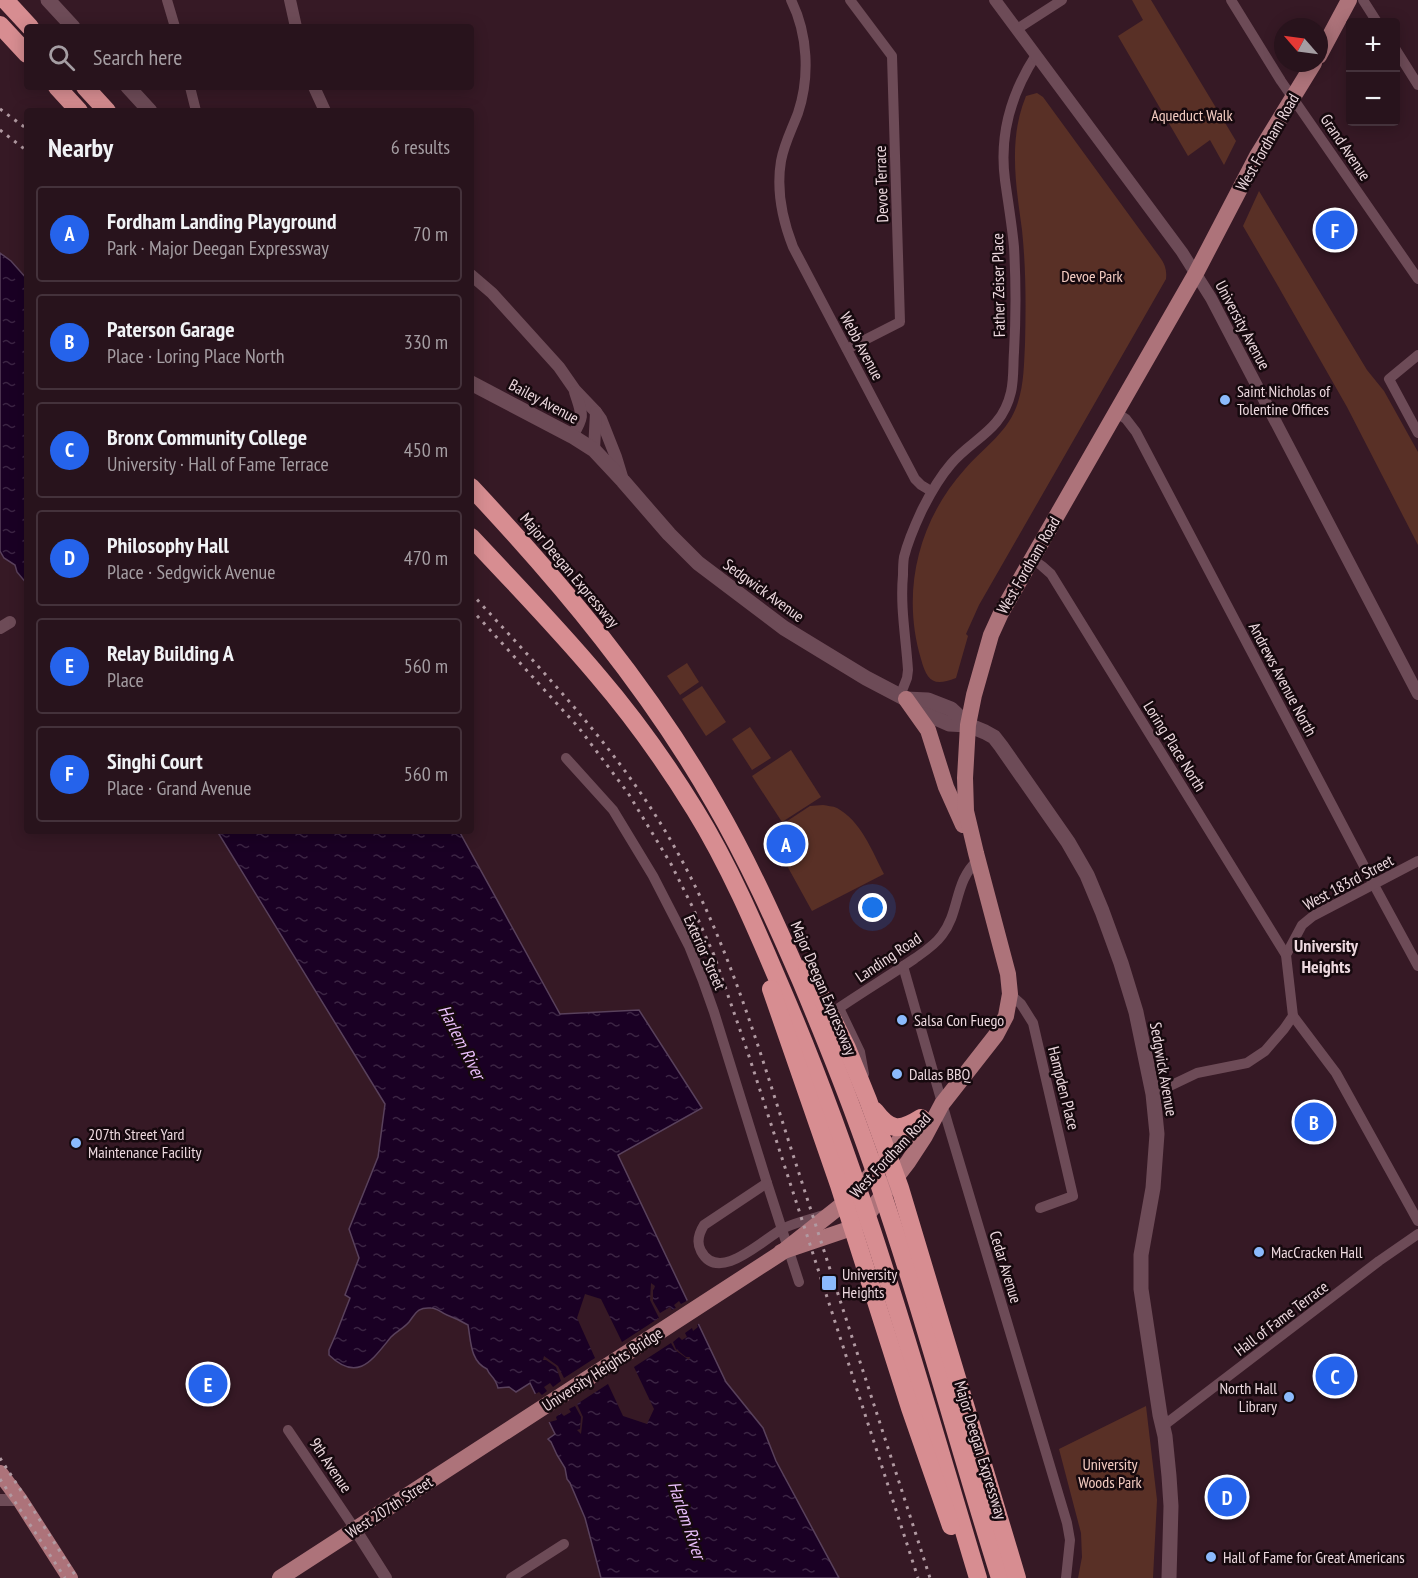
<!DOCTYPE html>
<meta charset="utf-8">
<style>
:root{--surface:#28131c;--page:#301c25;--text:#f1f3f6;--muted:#a59ea3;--line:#44323b;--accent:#2563eb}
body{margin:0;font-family:"PT Sans Narrow",sans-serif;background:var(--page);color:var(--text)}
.controls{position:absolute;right:18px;top:18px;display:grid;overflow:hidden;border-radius:6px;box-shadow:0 3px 15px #0003}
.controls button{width:54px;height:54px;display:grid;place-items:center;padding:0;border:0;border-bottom:2px solid var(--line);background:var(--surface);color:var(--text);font:30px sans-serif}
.compass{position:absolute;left:1274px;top:18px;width:54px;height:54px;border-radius:50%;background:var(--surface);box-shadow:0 3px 15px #0003;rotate:298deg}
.you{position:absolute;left:873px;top:908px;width:21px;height:21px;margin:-15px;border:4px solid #fff;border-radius:50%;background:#1a73e8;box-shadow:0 0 0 9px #1a73e833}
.badge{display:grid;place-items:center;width:39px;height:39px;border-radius:50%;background:var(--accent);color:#fff;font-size:20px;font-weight:700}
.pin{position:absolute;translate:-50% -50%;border:3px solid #fff;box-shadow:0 2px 6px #0006}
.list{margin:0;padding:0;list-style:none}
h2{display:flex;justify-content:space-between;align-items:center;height:78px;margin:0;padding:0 24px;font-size:26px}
h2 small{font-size:20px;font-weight:400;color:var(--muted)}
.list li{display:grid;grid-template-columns:39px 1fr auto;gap:18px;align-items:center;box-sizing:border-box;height:96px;margin:0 12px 12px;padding:0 12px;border:2px solid var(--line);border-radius:6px}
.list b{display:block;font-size:22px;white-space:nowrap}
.list p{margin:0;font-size:20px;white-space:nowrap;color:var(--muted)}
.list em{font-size:20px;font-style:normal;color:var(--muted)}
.icon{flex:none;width:33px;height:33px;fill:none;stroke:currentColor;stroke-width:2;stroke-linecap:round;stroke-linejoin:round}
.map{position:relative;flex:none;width:1418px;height:1578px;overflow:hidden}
.search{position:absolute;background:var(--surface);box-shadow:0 3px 15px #0003;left:24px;top:24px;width:450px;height:66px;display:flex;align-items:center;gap:15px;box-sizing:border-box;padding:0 21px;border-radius:6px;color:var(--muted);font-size:22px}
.panel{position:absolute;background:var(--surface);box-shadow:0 3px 15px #0003;left:24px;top:108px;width:450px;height:726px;border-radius:6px}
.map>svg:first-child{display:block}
.park{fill:#593026}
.water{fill:url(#water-ripples);stroke:#59415c;stroke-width:1.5}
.pier{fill:#361925}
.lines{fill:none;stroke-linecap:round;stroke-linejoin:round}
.minor{stroke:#6d4b57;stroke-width:10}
.tertiary{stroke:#6d4b57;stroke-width:12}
.secondary{stroke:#6d4b57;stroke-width:15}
.primary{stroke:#ad737a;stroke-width:16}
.motorway{stroke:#d78d91;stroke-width:18}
.rail{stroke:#b19aa2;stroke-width:3;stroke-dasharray:3 6;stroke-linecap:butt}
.poi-dot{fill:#8bbafc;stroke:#16090e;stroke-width:2}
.labels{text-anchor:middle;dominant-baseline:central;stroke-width:5;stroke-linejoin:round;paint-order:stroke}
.park-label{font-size:16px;fill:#f3cbc1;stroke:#16090e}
.street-label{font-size:16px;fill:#ecd8de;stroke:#16090e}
.poi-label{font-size:16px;fill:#ecd8de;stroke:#16090e;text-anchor:start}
.neighbourhood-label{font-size:18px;font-weight:bold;fill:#ecd8de;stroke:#16090e}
.water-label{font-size:18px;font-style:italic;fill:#ebbffc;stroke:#16090e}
</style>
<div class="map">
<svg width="1418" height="1578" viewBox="0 0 1418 1578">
<defs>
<pattern id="water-ripples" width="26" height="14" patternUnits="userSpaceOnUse" patternTransform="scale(1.5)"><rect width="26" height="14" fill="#1a0024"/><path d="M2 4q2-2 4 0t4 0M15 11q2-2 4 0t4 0" fill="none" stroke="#3b2443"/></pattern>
</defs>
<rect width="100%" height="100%" fill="#361925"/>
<g class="park">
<path d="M 1132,0 L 1151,0 L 1236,141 L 1224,165 L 1210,140 L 1188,156 L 1118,36 L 1143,20 Z"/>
<path d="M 1037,93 L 1043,97 L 1159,256 C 1165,264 1167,270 1166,279 L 979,605 L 966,634 L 968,636 L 956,678 C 933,687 927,681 921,659 C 901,592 918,521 965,469 C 984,447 1009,432 1018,402 C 1024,384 1024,363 1025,344 C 1026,306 1026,268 1022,230 C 1016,186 1008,139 1026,96 Z"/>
<path d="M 1259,191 L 1367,370 L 1384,391 L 1418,452 L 1418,545 L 1347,407 L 1278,286 L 1243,226 Z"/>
<path d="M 687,663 L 699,682 L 680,695 L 667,676 Z"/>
<path d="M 702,686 L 726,722 L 706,736 L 682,699 Z"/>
<path d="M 750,727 L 771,758 L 752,770 L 732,739 Z"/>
<path d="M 791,750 L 821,797 L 782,822 L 752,776 Z"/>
<path d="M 823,805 C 827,806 833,806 837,808 C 861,821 872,851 884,874 L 812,911 L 769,833 L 810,806 Z"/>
<path d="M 1146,1406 L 1157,1500 L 1153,1578 L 1078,1578 L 1082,1557 L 1081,1533 L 1059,1449 Z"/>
</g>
<g class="water">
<path d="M 0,253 L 11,261 L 27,279 L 27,584 L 17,572 L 15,565 L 4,558 L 0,551 Z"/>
<path d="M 217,831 L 459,831 L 560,1014 L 639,1010 L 702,1108 L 618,1155 L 726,1382 L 763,1428 L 776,1461 L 839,1578 L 601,1578 L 585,1518 L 570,1483 L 567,1479 L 565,1468 L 557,1455 L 551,1442 L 548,1439 L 555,1434 L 530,1383 L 516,1392 L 509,1387 L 498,1388 C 495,1376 490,1377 487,1369 C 470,1361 471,1341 468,1325 C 461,1321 455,1318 447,1315 C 441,1313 438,1308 431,1308 C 417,1307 416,1313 409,1322 C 404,1328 397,1331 391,1337 C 372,1360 358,1383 329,1355 L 329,1350 L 336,1334 L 350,1298 L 345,1295 L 359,1258 L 349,1229 L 378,1157 L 385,1104 Z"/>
</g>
<path class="pier" d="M 651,1283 L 655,1286 L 654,1289 L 653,1290 L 653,1301 L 660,1313 L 670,1307 L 672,1310 L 676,1308 L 674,1305 L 679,1301 L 681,1304 L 690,1299 L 701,1322 L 697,1325 L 698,1327 L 693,1331 L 692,1328 L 685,1333 L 687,1337 L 682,1340 L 679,1337 L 673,1342 L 676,1349 L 686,1357 L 690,1357 L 689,1360 L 675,1350 L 671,1343 L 634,1367 L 654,1409 L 647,1424 L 623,1416 L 608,1384 L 577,1404 L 583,1417 L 581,1434 L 577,1430 L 580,1429 L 581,1417 L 575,1406 L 569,1409 L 571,1412 L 564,1416 L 561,1413 L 556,1417 L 557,1420 L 546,1423 L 533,1395 L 539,1392 L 542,1395 L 547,1391 L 544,1387 L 550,1383 L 553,1387 L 561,1381 L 556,1367 L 546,1360 L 543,1360 L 544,1356 L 558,1366 L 564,1378 L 595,1358 L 577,1318 L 585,1294 L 601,1299 L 622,1342 L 659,1318 L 650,1300 Z"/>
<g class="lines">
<g class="minor">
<path d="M 167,0 L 175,27"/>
<path d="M 791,0 C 808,34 810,77 798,113 C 792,129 784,144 781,161 C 776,191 782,219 793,247 L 915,479 L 921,485 L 931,491"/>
<path d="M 1231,0 L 1281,81 L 1418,279"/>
<path d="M 1363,0 L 1377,22"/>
<path d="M 1017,29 L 1062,0"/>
<path d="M 1396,50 L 1418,85"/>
<path d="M 190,87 L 196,111"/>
<path d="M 847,349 L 900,322 L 892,56 L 850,0"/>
<path d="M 1418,355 L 1389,379 L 1418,433"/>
<path d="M 1115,412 L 1126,419 L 1136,432 L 1374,885 L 1418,966"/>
<path d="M 1032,559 L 1042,566 L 1051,574 L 1286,955"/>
<path d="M 900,696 L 907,678 L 908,670 C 906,638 900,607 903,575 C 903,569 903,563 904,557 C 908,541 915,525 922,510 C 930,494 939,478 951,464 C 973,438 1002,431 1011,392 C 1014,379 1013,365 1014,352 C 1016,317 1016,282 1014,247 C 1012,225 1008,202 1005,180 C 999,135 1012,92 1036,55"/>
<path d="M 566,758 L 613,810 L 653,876 L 689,946 L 703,981 L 714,1012 L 767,1183 L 799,1282"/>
<path d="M 903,966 L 948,1124 L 1067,1523 L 1070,1540 L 1066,1578"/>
<path d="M 1010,994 L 1021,1004 L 1033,1023 L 1073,1196 L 1040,1208"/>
<path d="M 1293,1016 L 1336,1073 L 1418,1221"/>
<path d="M 864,1074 L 860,1052 L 839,1008 C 864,991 889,976 914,959 C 924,952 935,945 942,935 C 960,912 954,881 978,860"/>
<path d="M 1153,1094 L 1197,1073 L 1247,1063 L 1265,1051 L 1284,1029 L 1293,1016 L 1286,955 L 1302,925 L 1313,916 L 1418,861"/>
<path d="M 767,1183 L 704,1225 C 699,1233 696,1242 701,1251 C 719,1285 764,1238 784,1228 C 797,1222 811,1219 824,1215"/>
<path d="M 1163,1426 L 1379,1261 L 1418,1234"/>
<path d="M 288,1430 L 355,1529"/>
<path d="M 511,1578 L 564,1544"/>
</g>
<g class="tertiary">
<path d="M 290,0 L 296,27"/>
<path d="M 995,0 L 1182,252 L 1211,298 L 1418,694"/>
<path d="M 314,87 L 325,111"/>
<path d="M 471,275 L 492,293 L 559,367 L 575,390 L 596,412 L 601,419 L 616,457 L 623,480"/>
<path d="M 572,436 C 585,415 582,414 575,392"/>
<path d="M 594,450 L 596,412"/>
<path d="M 0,628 L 10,622"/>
<path d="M 0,1500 L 20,1500"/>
<path d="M 355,1529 L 386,1578"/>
</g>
<g class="secondary">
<path d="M 48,0 L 73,27"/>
<path d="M 128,87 L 150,111"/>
<path d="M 471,383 L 572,436 L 594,450 L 623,481 L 669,534 L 698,563 L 784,628 L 866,678 L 906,699 L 924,713 L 949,724 L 968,725 L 985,732 L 994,737 L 1001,746 L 1068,842 L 1087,875 L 1102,911 L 1121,963 L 1136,1012 L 1153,1094 L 1157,1134 L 1153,1188 L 1141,1255 L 1141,1289 L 1160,1415 L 1165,1436 L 1169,1476 L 1171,1506 L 1169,1578"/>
<path d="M 906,699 L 928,700 L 951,709 L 968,725"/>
</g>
<g class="primary">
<path d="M 1319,56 L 1349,0"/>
<path d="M 906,699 L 928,730 L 946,787 L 963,825"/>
<path d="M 781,1252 L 846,1230 L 858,1223 L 868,1214 L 908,1162 L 925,1136 L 942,1104 L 996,1035 L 1006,1016 L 1010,994 L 1008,974 L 976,853 L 966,811 L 965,778 L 968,725 L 974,695 L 991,635 L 1001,613 L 1196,273 L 1257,156 L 1314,63"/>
<path d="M 0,1473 L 20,1500 L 70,1578"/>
<path d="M 280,1578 L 781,1253 L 853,1196 L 904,1135 L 919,1120"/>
</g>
<g class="motorway">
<path d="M 5,0 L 30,27"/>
<path d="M 0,25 L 27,54"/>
<path d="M 57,87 L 79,111"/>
<path d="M 85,87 L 107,111"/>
<path d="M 471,487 C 562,584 649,688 715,804 C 748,861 775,921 801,981 C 822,1031 842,1080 860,1130 C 914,1277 953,1429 1000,1578"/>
<path d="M 471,537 C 514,583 558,628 598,676 C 634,718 666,763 695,810 C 729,865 755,926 780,985 C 863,1177 918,1379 978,1578"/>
<path d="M 807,968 L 847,1048 L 868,1100 L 900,1188 L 1017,1578"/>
<path d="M 771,989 L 839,1185 L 910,1408 L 951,1526"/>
<path d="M 875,1111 C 891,1132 900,1131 921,1118"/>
</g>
<g class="rail">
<path d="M 0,109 L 27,129"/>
<path d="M 0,130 L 27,151"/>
<path d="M 471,593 C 547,676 626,757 680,857 C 733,954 763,1063 797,1167 C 841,1304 886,1441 930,1578"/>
<path d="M 471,609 L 579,728 L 628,793 L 671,864 L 693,908 L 714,955 L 747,1050 L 918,1578"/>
<path d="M 0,1458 L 77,1578"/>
<path d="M 0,1479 L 65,1578"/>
</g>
</g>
<g class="poi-dot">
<circle cx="1225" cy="400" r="6"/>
<circle cx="902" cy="1020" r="6"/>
<circle cx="897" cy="1074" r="6"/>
<circle cx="76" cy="1143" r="6"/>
<circle cx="1259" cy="1252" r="6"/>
<rect x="821" y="1275" width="16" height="16" rx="3"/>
<circle cx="1289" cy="1397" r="6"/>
<circle cx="1211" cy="1557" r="6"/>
</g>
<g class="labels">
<g class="park-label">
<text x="1192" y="115">Aqueduct Walk</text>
<text x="1092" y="276">Devoe Park</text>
<text x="1110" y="1464">University<tspan x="1110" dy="18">Woods Park</tspan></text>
</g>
<g class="street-label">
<text transform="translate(1267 142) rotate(-60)">West Fordham Road</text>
<text transform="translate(1346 147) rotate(56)">Grand Avenue</text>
<text transform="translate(881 184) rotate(-92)">Devoe Terrace</text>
<text transform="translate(998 285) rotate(-91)">Father Zeiser Place</text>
<text transform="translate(1243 325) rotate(62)">University Avenue</text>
<text transform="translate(862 346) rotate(62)">Webb Avenue</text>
<text transform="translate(544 401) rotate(28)">Bailey Avenue</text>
<text transform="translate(1028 565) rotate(-60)">West Fordham Road</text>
<text transform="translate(570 570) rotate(50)">Major Deegan Expressway</text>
<text transform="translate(764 590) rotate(36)">Sedgwick Avenue</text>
<text transform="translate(1283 679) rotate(62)">Andrews Avenue North</text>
<text transform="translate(1175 746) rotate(58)">Loring Place North</text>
<text transform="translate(1348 882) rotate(-28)">West 183rd Street</text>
<text transform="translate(705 952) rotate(66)">Exterior Street</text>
<text transform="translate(888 957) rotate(-34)">Landing Road</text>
<text transform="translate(824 988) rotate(67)">Major Deegan Expressway</text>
<text transform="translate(1164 1069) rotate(80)">Sedgwick Avenue</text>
<text transform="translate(1064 1088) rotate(76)">Hampden Place</text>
<text transform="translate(890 1155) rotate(-47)">West Fordham Road</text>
<text transform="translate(1006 1267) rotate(73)">Cedar Avenue</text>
<text transform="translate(1281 1318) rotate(-37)">Hall of Fame Terrace</text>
<text transform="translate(602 1369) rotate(-33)">University Heights Bridge</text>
<text transform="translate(981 1450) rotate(73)">Major Deegan Expressway</text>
<text transform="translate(331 1465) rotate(56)">9th Avenue</text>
<text transform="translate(389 1507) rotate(-33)">West 207th Street</text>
</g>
<g class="poi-label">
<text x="1237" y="391">Saint Nicholas of<tspan x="1237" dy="18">Tolentine Offices</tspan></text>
<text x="914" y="1020">Salsa Con Fuego</text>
<text x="909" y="1074">Dallas BBQ</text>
<text x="88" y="1134">207th Street Yard<tspan x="88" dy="18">Maintenance Facility</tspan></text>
<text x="1271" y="1252">MacCracken Hall</text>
<text x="842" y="1274">University<tspan x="842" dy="18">Heights</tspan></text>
<text x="1277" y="1388" text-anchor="end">North Hall<tspan x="1277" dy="18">Library</tspan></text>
<text x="1223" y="1557">Hall of Fame for Great Americans</text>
</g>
<g class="neighbourhood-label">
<text x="1326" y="945">University<tspan x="1326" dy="21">Heights</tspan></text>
</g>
<g class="water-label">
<text transform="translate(462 1042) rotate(63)">Harlem River</text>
<text transform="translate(687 1520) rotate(71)">Harlem River</text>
</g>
</g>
</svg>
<div class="controls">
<button>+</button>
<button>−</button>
</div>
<svg class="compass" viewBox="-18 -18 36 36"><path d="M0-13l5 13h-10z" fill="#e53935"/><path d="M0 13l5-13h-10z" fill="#a59ea3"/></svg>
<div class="you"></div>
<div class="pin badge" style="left:786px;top:844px">A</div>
<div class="pin badge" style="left:1314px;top:1122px">B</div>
<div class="pin badge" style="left:1335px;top:1376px">C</div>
<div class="pin badge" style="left:1227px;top:1497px">D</div>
<div class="pin badge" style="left:208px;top:1384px">E</div>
<div class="pin badge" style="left:1335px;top:230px">F</div>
<div class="search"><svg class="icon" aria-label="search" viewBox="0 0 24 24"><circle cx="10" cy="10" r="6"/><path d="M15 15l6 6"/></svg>Search here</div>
<section class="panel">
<h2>Nearby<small>6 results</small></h2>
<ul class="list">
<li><span class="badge">A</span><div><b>Fordham Landing Playground</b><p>Park · Major Deegan Expressway</p></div><em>70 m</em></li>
<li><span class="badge">B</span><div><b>Paterson Garage</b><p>Place · Loring Place North</p></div><em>330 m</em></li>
<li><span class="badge">C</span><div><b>Bronx Community College</b><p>University · Hall of Fame Terrace</p></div><em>450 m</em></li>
<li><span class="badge">D</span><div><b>Philosophy Hall</b><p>Place · Sedgwick Avenue</p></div><em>470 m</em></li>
<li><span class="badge">E</span><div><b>Relay Building A</b><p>Place</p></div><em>560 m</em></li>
<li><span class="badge">F</span><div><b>Singhi Court</b><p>Place · Grand Avenue</p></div><em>560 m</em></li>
</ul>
</section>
</div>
